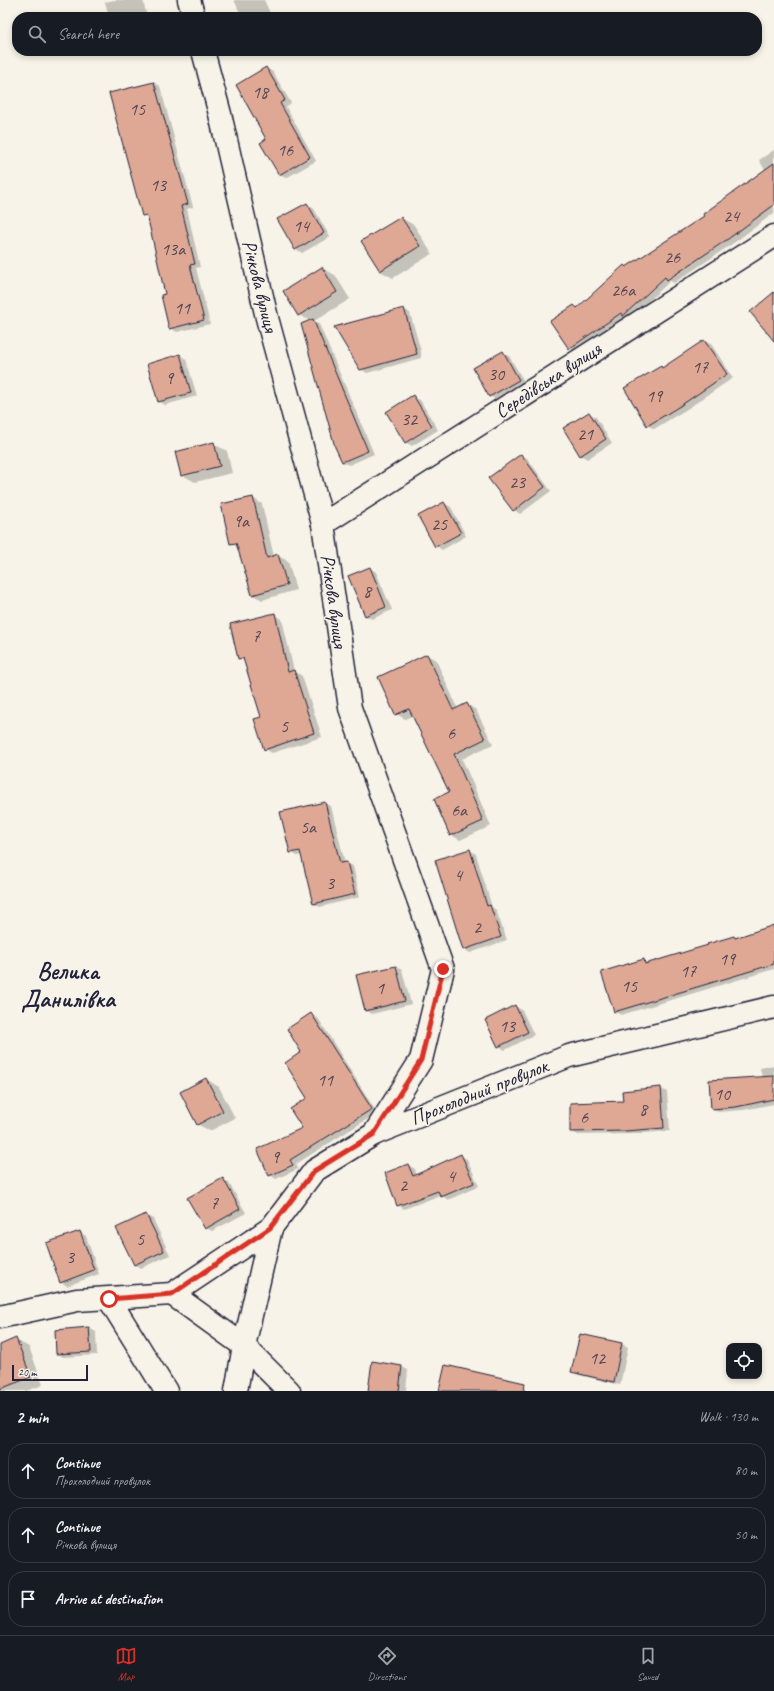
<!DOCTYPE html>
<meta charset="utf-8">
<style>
:root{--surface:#171b24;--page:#20242c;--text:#f1f3f6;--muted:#9ea1a6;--line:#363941;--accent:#d93025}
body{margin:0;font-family:Caveat,sans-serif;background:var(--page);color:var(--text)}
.controls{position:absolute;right:12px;bottom:12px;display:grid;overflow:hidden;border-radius:8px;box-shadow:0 2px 6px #0003}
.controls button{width:36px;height:36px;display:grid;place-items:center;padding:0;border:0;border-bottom:1px solid var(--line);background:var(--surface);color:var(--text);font:20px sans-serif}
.scale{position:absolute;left:12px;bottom:10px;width:76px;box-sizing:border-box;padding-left:4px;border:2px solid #22223b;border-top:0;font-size:11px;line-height:14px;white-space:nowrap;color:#22223b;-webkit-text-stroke:3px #f7f3e8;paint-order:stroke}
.stop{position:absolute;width:12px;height:12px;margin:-9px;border:3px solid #d93025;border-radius:50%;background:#fff}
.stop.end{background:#d93025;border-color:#fff;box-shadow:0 1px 4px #0008}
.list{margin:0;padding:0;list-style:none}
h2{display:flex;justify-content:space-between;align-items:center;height:52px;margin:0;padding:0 16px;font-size:17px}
h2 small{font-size:13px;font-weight:400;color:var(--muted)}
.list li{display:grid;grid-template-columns:26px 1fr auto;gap:12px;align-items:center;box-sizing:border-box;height:56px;margin:0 8px 8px;padding:0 8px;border:1px solid var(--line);border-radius:16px}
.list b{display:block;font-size:15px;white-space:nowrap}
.list p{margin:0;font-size:13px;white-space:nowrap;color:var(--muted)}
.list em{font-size:13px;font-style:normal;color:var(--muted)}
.icon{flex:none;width:22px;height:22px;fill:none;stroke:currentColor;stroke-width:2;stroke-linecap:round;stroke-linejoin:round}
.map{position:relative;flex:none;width:774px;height:1391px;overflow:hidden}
.search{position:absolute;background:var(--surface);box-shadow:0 2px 6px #0003;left:12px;right:12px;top:12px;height:44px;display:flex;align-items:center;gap:10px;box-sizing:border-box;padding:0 14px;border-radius:16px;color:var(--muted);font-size:15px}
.sheet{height:244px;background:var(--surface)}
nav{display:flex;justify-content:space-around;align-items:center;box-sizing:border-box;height:56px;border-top:1px solid var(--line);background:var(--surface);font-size:11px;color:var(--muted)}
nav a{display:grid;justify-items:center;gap:2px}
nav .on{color:var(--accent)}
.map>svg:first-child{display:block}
.shadow{fill:#0003}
.building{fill:#dfa895;stroke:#22223b}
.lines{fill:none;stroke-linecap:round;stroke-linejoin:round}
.street-casing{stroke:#22223b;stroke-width:25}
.street{stroke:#f7f3e8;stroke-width:22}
.route{stroke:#d93025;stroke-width:5}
.labels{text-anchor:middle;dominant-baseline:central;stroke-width:3;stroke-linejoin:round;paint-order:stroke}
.number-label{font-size:18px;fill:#514452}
.street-label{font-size:20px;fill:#22223b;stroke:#f7f3e8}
.district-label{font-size:24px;font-weight:bold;fill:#22223b;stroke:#f7f3e8}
</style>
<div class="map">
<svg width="774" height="1391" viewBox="0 0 774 1391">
<rect width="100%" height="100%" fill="#f7f3e8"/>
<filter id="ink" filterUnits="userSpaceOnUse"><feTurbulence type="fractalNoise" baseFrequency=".025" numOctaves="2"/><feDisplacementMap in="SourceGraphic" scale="8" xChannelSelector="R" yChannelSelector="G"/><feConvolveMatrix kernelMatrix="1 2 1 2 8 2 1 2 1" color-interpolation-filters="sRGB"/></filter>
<g filter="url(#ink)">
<g class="shadow">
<path d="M 114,0 L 143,0 L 147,17 L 109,17 L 105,2 Z"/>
<path d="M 234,0 L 264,0 L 272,17 L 242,17 Z"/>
<path d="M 266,68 L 273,72 L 291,103 L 286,107 L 316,161 L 286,178 L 279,175 L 268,139 Z"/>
<path d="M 154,83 L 160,86 L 193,207 L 187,209 L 200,267 L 196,268 L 210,324 L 177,332 L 170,328 L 166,295 L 148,218 L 143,215 Z"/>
<path d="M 774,150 L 774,213 L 735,242 L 674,283 L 670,281 L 630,319 L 627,317 L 576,352 L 569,348 L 575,306 L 578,308 L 627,268 L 706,216 L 765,170 L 759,160 Z"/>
<path d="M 307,204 L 313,207 L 330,237 L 302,253 L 296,249 Z"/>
<path d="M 401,218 L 414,225 L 432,254 L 393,278 L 380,271 Z"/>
<path d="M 322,268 L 335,275 L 350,299 L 314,321 L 319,324 L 374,454 L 349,465 L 342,462 L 310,321 L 299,315 Z"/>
<path d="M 404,309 L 410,313 L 421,351 L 421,358 L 367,373 L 361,369 Z"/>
<path d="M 704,341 L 711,344 L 733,378 L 687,409 L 654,429 L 647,425 L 661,367 L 663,368 Z"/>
<path d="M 503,352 L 509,356 L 525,383 L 496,400 L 490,396 Z"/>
<path d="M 180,355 L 186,359 L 197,396 L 165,405 L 158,401 Z"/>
<path d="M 413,397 L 420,400 L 438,430 L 412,446 L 405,442 Z"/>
<path d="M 589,413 L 596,417 L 612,443 L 587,459 L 581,455 Z"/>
<path d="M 214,444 L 227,451 L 232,473 L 195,482 L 182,475 Z"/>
<path d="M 521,455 L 527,458 L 551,491 L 520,514 L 514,510 Z"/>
<path d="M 253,498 L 262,504 L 274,557 L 278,556 L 288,561 L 296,590 L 262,600 L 253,595 L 239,548 L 231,543 Z"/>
<path d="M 444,503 L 451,507 L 466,536 L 442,550 L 436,546 Z"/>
<path d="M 370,568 L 376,572 L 392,610 L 372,619 L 365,615 Z"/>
<path d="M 274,614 L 282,619 L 294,671 L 302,676 L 322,737 L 272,753 L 265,749 L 262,718 L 245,662 L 239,658 Z"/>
<path d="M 427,655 L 436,660 L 458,709 L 467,704 L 476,710 L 493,744 L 462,759 L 491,826 L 460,840 L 451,835 L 450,793 L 412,716 L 405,719 L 396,714 Z"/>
<path d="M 325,803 L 331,806 L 345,863 L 347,863 L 353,866 L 360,897 L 320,907 L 314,904 L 302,855 L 297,856 L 291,852 Z"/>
<path d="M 470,850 L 476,854 L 492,907 L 496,910 L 507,940 L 470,953 L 464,949 Z"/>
<path d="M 774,927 L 774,969 L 621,1015 L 615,1012 L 644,961 L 649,964 L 734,937 L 737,938 Z"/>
<path d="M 396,967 L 402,970 L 411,1004 L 372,1014 L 365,1010 Z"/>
<path d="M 515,1006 L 522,1010 L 534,1035 L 505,1050 L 499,1046 Z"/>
<path d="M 311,1015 L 318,1018 L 377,1113 L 296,1164 L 298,1169 L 276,1179 L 270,1175 L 304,1129 L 308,1098 L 303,1053 Z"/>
<path d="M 774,1065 L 774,1104 L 743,1110 L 718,1112 L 712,1108 L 762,1077 L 760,1068 Z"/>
<path d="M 206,1079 L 219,1087 L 235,1118 L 210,1131 L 197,1124 Z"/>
<path d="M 660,1088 L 667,1092 L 670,1131 L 632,1134 L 578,1135 L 571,1131 L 624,1102 Z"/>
<path d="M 461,1156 L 467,1159 L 479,1186 L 448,1200 L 441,1195 L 404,1209 L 398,1205 L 408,1165 L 415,1169 L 417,1176 Z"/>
<path d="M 223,1179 L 229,1183 L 246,1213 L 212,1231 L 206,1228 Z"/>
<path d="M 146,1215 L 153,1219 L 170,1255 L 141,1268 L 135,1265 L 118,1228 Z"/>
<path d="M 80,1232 L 86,1236 L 99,1274 L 67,1286 L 61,1282 Z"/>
<path d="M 89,1328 L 96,1332 L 97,1355 L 63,1357 L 57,1353 L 56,1330 Z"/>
<path d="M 581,1335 L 622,1344 L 628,1347 L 620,1385 L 579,1375 L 572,1372 Z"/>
<path d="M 16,1340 L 29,1347 L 43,1385 L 26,1391 L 0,1391 L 0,1346 Z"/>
<path d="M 373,1363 L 402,1367 L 408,1370 L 406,1391 L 369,1391 Z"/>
</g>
<g class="building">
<path d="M 266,67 L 285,100 L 280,103 L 310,157 L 279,175 L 260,143 L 266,139 L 236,85 Z"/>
<path d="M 154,82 L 188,204 L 181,206 L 195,264 L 190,265 L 204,320 L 169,329 L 161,295 L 165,294 L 147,215 L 142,216 L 109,93 Z"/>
<path d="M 774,163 L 774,205 L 728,239 L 667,280 L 665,277 L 623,316 L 621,313 L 569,349 L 550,321 L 574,305 L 577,308 L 624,265 L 626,267 L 704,216 L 703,214 Z"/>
<path d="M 307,203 L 324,233 L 295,250 L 277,219 Z"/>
<path d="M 401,217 L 420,246 L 380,271 L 361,241 Z"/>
<path d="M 322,267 L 337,292 L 298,316 L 283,291 Z"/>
<path d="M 774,292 L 774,341 L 750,312 Z"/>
<path d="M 404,308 L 417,354 L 360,370 L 334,327 Z"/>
<path d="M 313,319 L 368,451 L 342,462 L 335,447 L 301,324 Z"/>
<path d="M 704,340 L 727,374 L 680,406 L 647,426 L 624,388 L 661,366 L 662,368 Z"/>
<path d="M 503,351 L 519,380 L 489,397 L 473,368 Z"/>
<path d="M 180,354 L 191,393 L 158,402 L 147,364 Z"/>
<path d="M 413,395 L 432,426 L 405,443 L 386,412 Z"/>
<path d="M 589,412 L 606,439 L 580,456 L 563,428 Z"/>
<path d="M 214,442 L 220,466 L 181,476 L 175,452 Z"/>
<path d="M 521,454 L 545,487 L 513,511 L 488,478 Z"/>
<path d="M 253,497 L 267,558 L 278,554 L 287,585 L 252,595 L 236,543 L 230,544 L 221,504 Z"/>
<path d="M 444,502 L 461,533 L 435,547 L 418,516 Z"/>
<path d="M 370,567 L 386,607 L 365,616 L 348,576 Z"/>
<path d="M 275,613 L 288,672 L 294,670 L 314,733 L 264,750 L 254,719 L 261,717 L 243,658 L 238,659 L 230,624 Z"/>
<path d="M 427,654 L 453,710 L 467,703 L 485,739 L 454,754 L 483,821 L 450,836 L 434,799 L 449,792 L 409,709 L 395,715 L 378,677 Z"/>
<path d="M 325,802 L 340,863 L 347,862 L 355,894 L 313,904 L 300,851 L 290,853 L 280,812 Z"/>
<path d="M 470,849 L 487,906 L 490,905 L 501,937 L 463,950 L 435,860 Z"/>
<path d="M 774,925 L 774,964 L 614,1012 L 601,972 L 644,959 L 645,964 L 708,945 L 707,944 L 734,936 L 735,938 Z"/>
<path d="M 396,966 L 405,1001 L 365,1011 L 356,975 Z"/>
<path d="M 515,1005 L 528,1032 L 498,1047 L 485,1020 Z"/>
<path d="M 311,1013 L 372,1109 L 290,1160 L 293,1165 L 269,1176 L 257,1149 L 302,1128 L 290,1109 L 307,1098 L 285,1063 L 301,1052 L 287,1029 Z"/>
<path d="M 774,1076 L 774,1099 L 736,1107 L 711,1109 L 709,1080 Z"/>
<path d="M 206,1078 L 223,1111 L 197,1125 L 180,1092 Z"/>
<path d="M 661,1087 L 664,1128 L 625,1131 L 570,1132 L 570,1103 L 623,1101 L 622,1091 Z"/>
<path d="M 461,1154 L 474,1183 L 441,1197 L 438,1191 L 397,1206 L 385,1173 L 408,1164 L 413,1176 Z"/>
<path d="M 223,1178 L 240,1209 L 205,1229 L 187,1198 Z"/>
<path d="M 146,1214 L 164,1251 L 134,1265 L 116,1228 Z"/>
<path d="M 80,1231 L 94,1270 L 60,1283 L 46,1243 Z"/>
<path d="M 89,1327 L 91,1352 L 56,1354 L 55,1330 Z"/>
<path d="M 580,1334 L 622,1343 L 614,1382 L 571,1372 Z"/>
<path d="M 16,1338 L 31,1377 L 0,1389 L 0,1345 Z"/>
<path d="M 372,1361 L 402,1366 L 399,1391 L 368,1391 Z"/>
<path d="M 445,1365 L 525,1383 L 524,1391 L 439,1391 Z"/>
</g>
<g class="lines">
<g class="street-casing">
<g id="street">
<path d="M 189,0 L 194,17"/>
<path d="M 203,51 L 220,114 L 267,318 L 323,524 L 350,708 L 443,969 L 421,1060 L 374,1134"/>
<path d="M 323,524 L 774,236"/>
<path d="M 172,1294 L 244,1346 L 289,1391"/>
<path d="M 109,1299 L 166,1391"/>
<path d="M 0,1317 L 77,1300 L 172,1294 L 271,1228 L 314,1171 L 374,1134 L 569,1056 L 774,1007"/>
<path d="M 236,1391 L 244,1346 L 271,1228"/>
</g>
</g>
<use href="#street" class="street"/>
</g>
</g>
<g class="lines" filter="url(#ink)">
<path class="route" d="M 109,1299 L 172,1294 L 270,1228 L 314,1171 L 374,1134 L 421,1060 L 443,969"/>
</g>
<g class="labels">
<g class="number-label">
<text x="260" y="92">18</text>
<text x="137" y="109">15</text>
<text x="285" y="150">16</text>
<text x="158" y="185">13</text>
<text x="731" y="216">24</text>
<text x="301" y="226">14</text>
<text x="173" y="249">13а</text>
<text x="672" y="257">26</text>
<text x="623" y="290">26а</text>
<text x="182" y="308">11</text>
<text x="700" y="367">17</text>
<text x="496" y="374">30</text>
<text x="169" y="378">9</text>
<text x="654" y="396">19</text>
<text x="409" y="419">32</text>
<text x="585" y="434">21</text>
<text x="517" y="482">23</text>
<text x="241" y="521">9а</text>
<text x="439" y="524">25</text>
<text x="367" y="591">8</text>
<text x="256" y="636">7</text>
<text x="284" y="726">5</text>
<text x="451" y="733">6</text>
<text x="459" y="810">6а</text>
<text x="308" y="827">5а</text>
<text x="458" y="875">4</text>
<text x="330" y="883">3</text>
<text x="477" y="927">2</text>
<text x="727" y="959">19</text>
<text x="688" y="971">17</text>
<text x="629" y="986">15</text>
<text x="380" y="988">1</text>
<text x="507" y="1026">13</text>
<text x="325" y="1080">11</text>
<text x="722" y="1094">10</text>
<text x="643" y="1109">8</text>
<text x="584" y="1117">6</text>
<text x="275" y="1157">9</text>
<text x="451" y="1176">4</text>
<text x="403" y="1185">2</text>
<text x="214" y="1203">7</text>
<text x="140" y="1239">5</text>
<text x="70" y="1257">3</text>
<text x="597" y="1358">12</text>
</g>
<g class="street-label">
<text transform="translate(260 286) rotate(76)">Річкова вулиця</text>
<text transform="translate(548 380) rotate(-33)">Середівська вулиця</text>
<text transform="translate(334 601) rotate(82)">Річкова вулиця</text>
<text transform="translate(479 1092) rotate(-22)">Прохолодний провулок</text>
</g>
<g class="district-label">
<text x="68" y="971">Велика<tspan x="68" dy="28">Данилівка</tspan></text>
</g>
</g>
</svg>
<div class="controls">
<button><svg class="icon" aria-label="locate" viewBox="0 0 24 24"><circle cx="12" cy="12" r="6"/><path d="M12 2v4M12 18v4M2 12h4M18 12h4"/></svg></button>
</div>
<div class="scale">20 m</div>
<div class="stop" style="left:109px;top:1299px"></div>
<div class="stop end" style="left:443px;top:969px"></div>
<div class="search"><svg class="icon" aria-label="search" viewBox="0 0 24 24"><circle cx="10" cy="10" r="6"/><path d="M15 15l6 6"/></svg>Search here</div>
</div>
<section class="sheet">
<h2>2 min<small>Walk · 130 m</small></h2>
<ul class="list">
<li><svg class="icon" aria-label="ahead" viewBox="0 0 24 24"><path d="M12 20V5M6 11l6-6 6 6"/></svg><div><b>Continue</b><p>Прохолодний провулок</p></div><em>80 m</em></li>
<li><svg class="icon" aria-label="ahead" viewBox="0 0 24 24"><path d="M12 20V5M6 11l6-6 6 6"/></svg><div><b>Continue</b><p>Річкова вулиця</p></div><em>50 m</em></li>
<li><svg class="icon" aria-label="arrive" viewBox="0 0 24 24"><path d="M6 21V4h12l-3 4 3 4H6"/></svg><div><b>Arrive at destination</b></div></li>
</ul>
</section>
<nav>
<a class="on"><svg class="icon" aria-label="map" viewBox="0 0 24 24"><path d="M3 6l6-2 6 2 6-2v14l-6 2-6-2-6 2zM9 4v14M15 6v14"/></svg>Map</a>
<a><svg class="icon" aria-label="directions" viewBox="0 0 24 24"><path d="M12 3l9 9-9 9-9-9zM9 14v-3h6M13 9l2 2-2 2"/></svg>Directions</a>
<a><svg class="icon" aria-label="saved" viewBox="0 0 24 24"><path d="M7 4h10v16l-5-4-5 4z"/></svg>Saved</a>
</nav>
